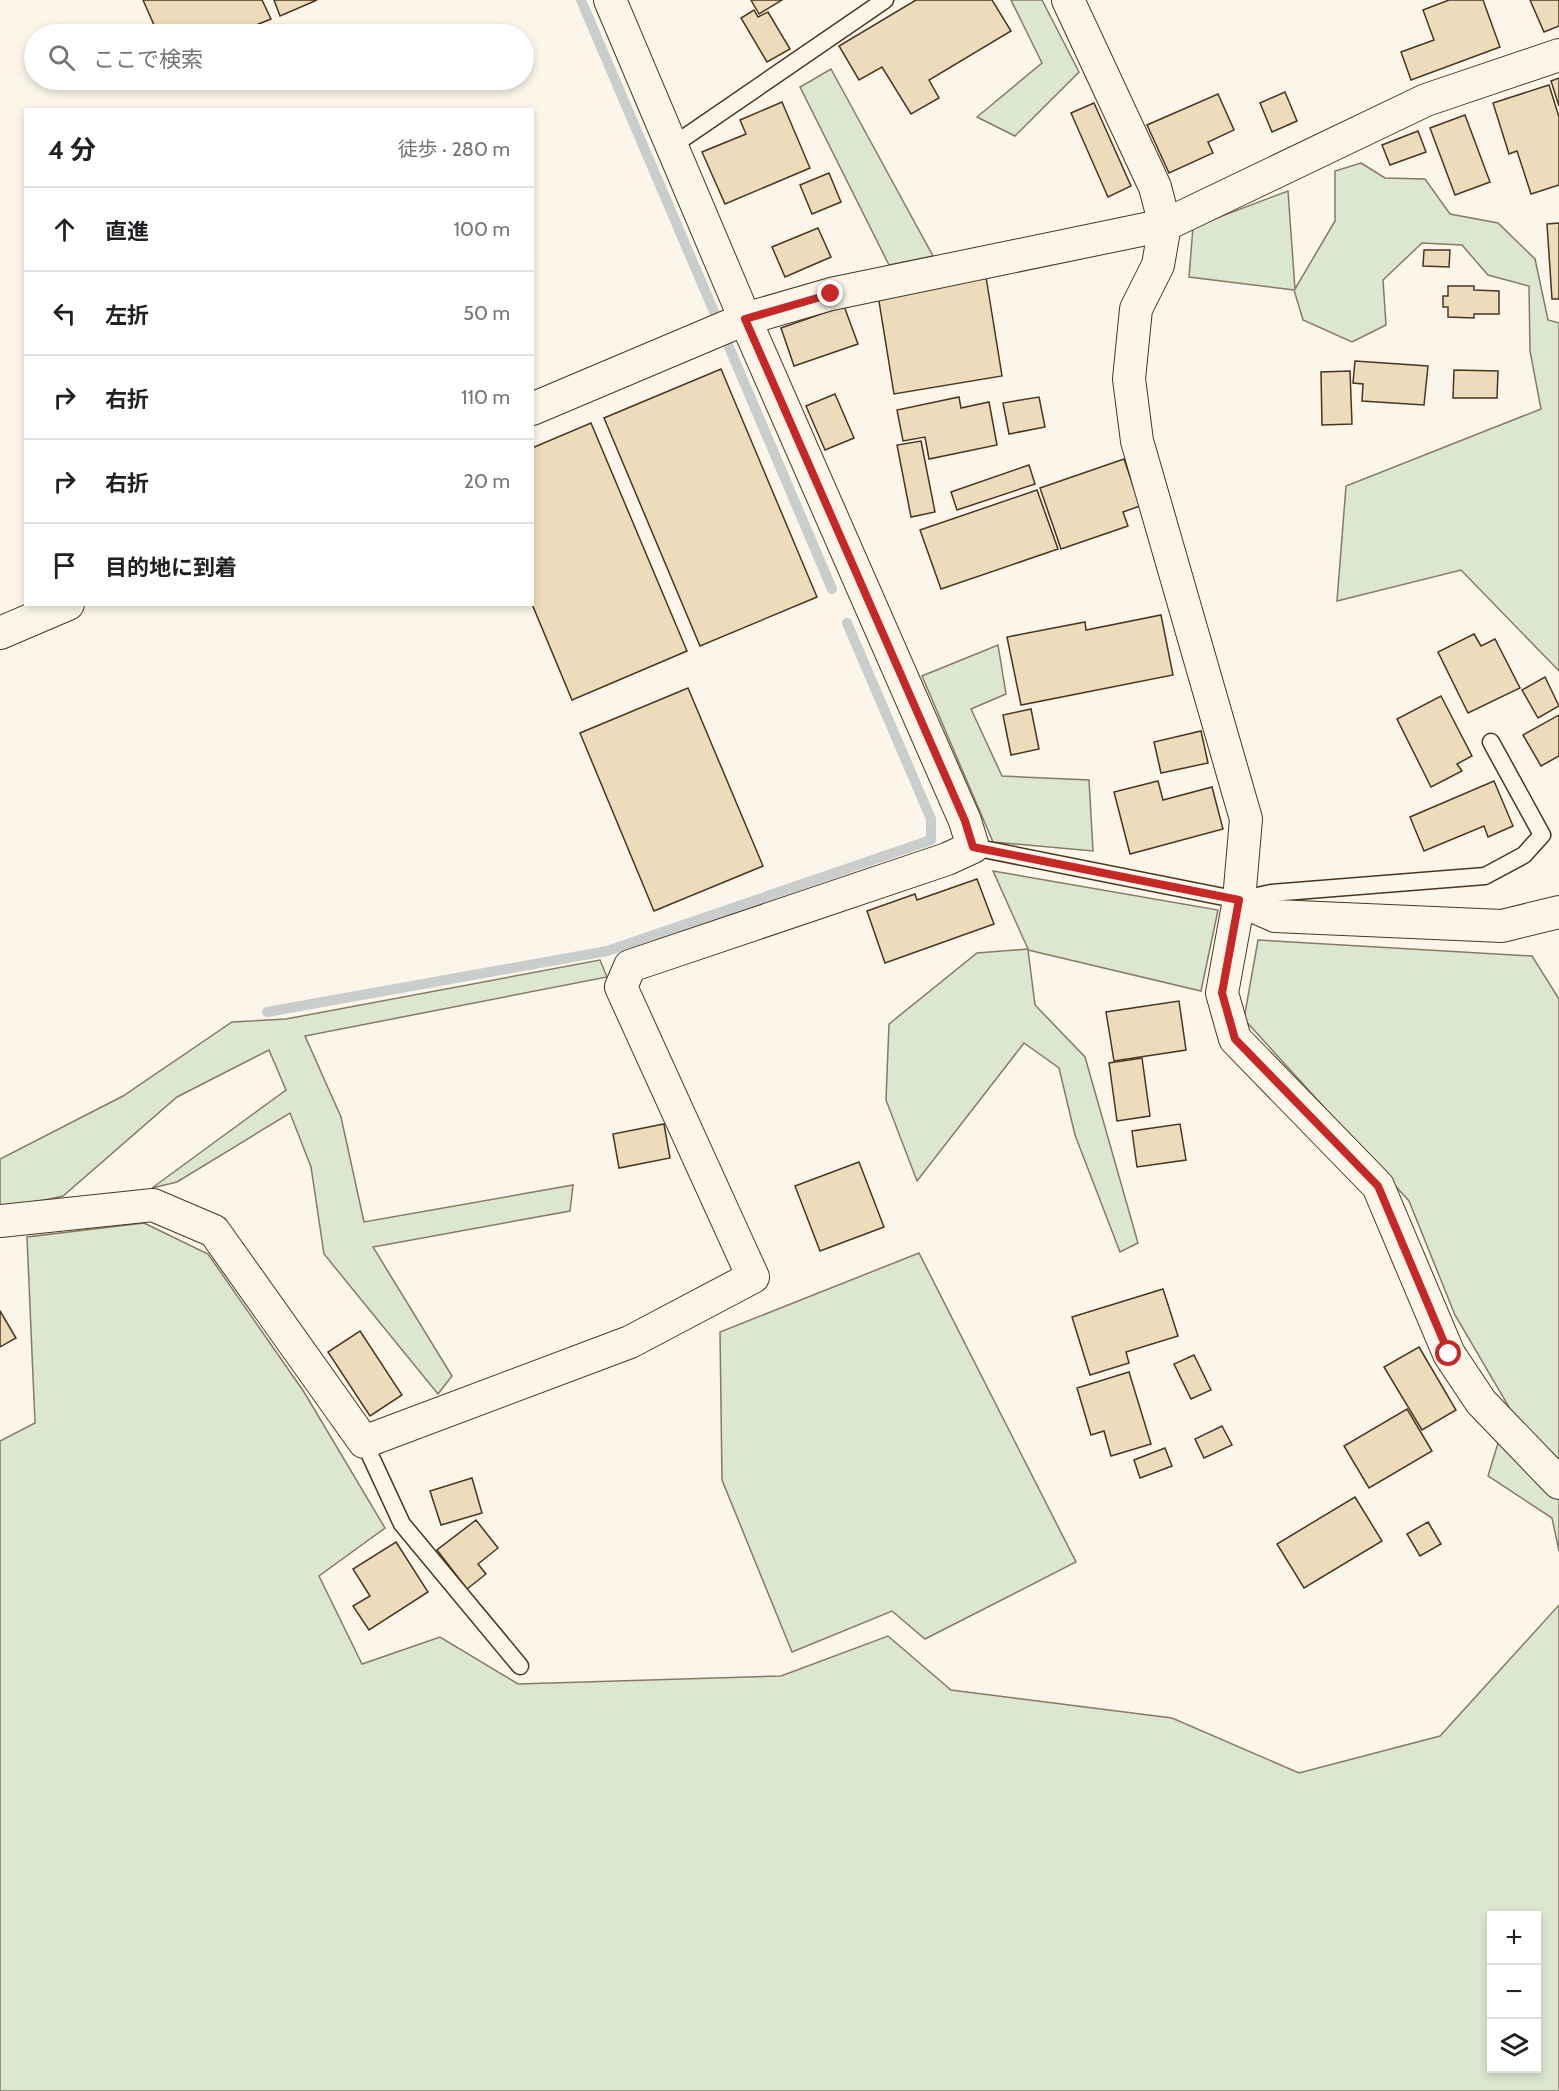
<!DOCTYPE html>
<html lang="ja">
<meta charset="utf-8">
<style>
:root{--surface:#fff;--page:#f6f6f6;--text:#202124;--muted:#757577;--line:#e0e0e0}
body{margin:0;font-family:Cabin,"Noto Sans JP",sans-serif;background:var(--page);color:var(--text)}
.controls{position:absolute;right:18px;bottom:18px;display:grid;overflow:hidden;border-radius:0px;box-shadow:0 3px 9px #0003}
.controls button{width:54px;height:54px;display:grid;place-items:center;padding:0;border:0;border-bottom:2px solid var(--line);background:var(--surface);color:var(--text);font:30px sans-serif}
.stop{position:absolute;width:18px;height:18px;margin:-14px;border:4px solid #c62828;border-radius:50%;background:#fff}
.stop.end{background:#c62828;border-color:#fff;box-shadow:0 2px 6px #0008}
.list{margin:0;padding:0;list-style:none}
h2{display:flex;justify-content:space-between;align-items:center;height:78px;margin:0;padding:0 24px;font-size:26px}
h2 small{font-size:20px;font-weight:400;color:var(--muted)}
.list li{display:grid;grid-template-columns:39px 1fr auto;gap:18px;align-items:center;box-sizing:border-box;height:84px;padding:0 24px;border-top:2px solid var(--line)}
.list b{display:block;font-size:22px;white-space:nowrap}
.list em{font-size:20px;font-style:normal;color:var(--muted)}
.icon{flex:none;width:33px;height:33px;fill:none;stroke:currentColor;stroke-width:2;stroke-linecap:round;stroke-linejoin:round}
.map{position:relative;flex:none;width:1559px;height:2091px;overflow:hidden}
.search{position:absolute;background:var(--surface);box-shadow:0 3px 9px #0003;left:24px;top:24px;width:510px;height:66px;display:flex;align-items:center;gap:15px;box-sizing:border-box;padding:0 21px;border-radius:33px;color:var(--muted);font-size:22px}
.panel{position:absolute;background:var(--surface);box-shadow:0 3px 9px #0003;left:24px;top:108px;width:510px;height:498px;border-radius:0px}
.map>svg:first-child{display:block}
.green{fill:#dce7d0;stroke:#887966;stroke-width:1.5;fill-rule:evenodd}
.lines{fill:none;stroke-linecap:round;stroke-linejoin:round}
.stream{stroke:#c9cecd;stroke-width:10}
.building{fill:#ecdcbc;stroke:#4a3520;stroke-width:1.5}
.service-casing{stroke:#4a3520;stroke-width:19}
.minor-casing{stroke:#4a3520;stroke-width:34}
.service{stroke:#fbf6e9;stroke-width:16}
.minor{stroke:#fbf6e9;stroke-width:32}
.route{stroke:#c62828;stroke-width:8}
</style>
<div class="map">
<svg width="1559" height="2091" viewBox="0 0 1559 2091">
<rect width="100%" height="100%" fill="#fbf6e9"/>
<g class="green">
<path d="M 1011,0 L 1042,0 L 1079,72 L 1015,136 L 977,117 L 1042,63 Z"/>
<path d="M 831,69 L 933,256 L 889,265 L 800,87 Z"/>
<path d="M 1361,163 L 1385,178 L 1425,179 L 1450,214 L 1498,223 L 1535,259 L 1548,320 L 1559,323 L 1559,671 L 1461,570 L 1337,601 L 1346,486 L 1541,409 L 1530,351 L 1529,286 L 1488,275 L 1462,245 L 1422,243 L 1383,280 L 1386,325 L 1352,342 L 1303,320 L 1294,290 L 1189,277 L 1193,227 L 1288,191 L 1295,289 L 1335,221 L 1335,171 Z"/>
<path d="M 998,645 L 1006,694 L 971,709 L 1002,776 L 1089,780 L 1093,851 L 993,842 L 922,676 Z"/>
<path d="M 993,871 L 1218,910 L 1201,991 L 1028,950 L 1035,1005 L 1085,1057 L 1138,1243 L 1120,1252 L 1075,1135 L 1059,1068 L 1024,1043 L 917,1181 L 886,1100 L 889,1024 L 977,953 L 1028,949 Z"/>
<path d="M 1258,940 L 1532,956 L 1559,999 L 1559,1551 L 1552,1518 L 1488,1476 L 1509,1407 L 1455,1315 L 1409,1201 L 1244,1019 Z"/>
<path d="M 600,960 L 607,977 L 305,1036 L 341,1117 L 364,1222 L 573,1185 L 570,1211 L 373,1247 L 452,1376 L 438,1394 L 324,1254 L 311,1167 L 290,1113 L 177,1182 L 152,1188 L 286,1090 L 269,1050 L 177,1097 L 63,1196 L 0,1210 L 0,1159 L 123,1096 L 232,1022 L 286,1019 Z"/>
<path d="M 144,1223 L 208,1254 L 304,1392 L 385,1528 L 319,1576 L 362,1664 L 440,1637 L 518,1684 L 781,1676 L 888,1636 L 951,1690 L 1172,1718 L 1299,1773 L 1440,1736 L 1559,1605 L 1559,2091 L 0,2091 L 0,1441 L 35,1423 L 27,1237 ZM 1492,1916 L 1536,1916 L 1536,2068 L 1492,2068 Z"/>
<path d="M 919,1253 L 1076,1562 L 925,1639 L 892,1611 L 792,1652 L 722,1480 L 720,1332 Z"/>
</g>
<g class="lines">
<g class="stream">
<path d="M 581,0 L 715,314"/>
<path d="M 729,347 L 832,589"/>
<path d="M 267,1012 L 607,951 L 931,840 L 931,819 L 847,623"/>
</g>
</g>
<g class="building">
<path d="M 143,0 L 262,0 L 271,19 L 234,34 L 158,34 Z"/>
<path d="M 274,0 L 317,0 L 280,16 Z"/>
<path d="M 751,0 L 782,0 L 759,14 Z"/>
<path d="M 916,0 L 992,0 L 1011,31 L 929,80 L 939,98 L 911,114 L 882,67 L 859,80 L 839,46 Z"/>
<path d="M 1449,0 L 1483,0 L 1500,47 L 1411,80 L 1401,52 L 1434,40 L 1423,10 Z"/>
<path d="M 1530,0 L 1559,0 L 1559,26 L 1544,32 Z"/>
<path d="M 754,10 L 758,17 L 768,12 L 790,49 L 767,62 L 741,18 Z"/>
<path d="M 1559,78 L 1559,106 L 1551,81 Z"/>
<path d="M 1549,85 L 1559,117 L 1559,185 L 1531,194 L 1517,151 L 1509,154 L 1493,103 Z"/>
<path d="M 1285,92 L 1297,121 L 1272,132 L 1260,103 Z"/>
<path d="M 1218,94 L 1234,130 L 1208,142 L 1213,153 L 1169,173 L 1147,125 Z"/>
<path d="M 782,102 L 810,168 L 725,204 L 702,152 L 746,134 L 740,120 Z"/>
<path d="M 1094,103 L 1131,186 L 1108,197 L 1071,113 Z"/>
<path d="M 1465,115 L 1490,182 L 1455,195 L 1430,128 Z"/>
<path d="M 1418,131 L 1426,152 L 1390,165 L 1382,145 Z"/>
<path d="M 829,173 L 841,202 L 812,214 L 800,185 Z"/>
<path d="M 1559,223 L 1559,299 L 1552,299 L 1547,224 Z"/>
<path d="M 818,228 L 831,257 L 785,277 L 772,247 Z"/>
<path d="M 1424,250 L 1450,250 L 1449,267 L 1423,266 Z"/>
<path d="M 986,277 L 1002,376 L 894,394 L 878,295 Z"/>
<path d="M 1448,286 L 1474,286 L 1474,290 L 1499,291 L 1499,314 L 1474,314 L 1474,318 L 1448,317 L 1448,307 L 1443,307 L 1443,296 L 1448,296 Z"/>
<path d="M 844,306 L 858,344 L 794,366 L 781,328 Z"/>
<path d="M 1355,361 L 1428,366 L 1424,405 L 1362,401 L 1363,384 L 1353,383 Z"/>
<path d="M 721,369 L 817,597 L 700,646 L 604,418 Z"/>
<path d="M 1454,370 L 1498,371 L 1497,398 L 1453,398 Z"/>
<path d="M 1350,371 L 1352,424 L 1322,425 L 1321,372 Z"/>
<path d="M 835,394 L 854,438 L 825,450 L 806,406 Z"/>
<path d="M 959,397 L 961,408 L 989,402 L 997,445 L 929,459 L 925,437 L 903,441 L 897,410 Z"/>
<path d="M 1039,397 L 1045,427 L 1009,434 L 1003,403 Z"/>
<path d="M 591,423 L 687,651 L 572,700 L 532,604 L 532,448 Z"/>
<path d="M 921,441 L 935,512 L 911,517 L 897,445 Z"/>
<path d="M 1124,459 L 1140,506 L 1123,512 L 1128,526 L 1061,549 L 1040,488 Z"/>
<path d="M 1029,465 L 1035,484 L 957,510 L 951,492 Z"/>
<path d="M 1037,490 L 1058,549 L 941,589 L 920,530 Z"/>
<path d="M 1161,615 L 1173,675 L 1021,705 L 1007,637 L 1085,622 L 1086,630 Z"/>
<path d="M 1474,634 L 1481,646 L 1495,639 L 1520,688 L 1468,713 L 1438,652 Z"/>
<path d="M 1545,677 L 1559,706 L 1538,718 L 1522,690 Z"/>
<path d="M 688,688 L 763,866 L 654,911 L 580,733 Z"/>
<path d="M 1441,696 L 1472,756 L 1457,764 L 1462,771 L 1431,787 L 1397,719 Z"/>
<path d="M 1031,709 L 1039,749 L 1011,755 L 1003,715 Z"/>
<path d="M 1559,715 L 1559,756 L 1541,766 L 1523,735 Z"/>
<path d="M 1201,731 L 1208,763 L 1161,773 L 1154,742 Z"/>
<path d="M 1158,781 L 1163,800 L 1212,787 L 1223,829 L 1130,854 L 1114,792 Z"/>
<path d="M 1494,781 L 1513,826 L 1488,837 L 1484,826 L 1424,851 L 1410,817 Z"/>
<path d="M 977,879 L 994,924 L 885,963 L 867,911 L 915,894 L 917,900 Z"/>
<path d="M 1179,1001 L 1186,1050 L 1114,1061 L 1106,1012 Z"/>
<path d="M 1142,1058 L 1150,1116 L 1117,1121 L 1109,1063 Z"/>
<path d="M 664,1124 L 670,1158 L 619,1168 L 613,1134 Z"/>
<path d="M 1180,1124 L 1186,1160 L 1137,1167 L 1132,1131 Z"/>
<path d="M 859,1162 L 884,1227 L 820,1251 L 795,1186 Z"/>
<path d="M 1163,1289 L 1178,1336 L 1126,1352 L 1129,1363 L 1090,1375 L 1072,1317 Z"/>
<path d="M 0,1311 L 16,1338 L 0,1347 Z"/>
<path d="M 360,1331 L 402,1395 L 370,1416 L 328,1352 Z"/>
<path d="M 1419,1347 L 1456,1410 L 1422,1430 L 1384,1367 Z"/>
<path d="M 1194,1355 L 1211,1390 L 1191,1399 L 1174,1364 Z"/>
<path d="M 1129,1372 L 1151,1444 L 1111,1456 L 1104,1431 L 1091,1435 L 1077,1388 Z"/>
<path d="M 1407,1409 L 1432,1451 L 1369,1488 L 1344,1446 Z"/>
<path d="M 1222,1426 L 1232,1445 L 1204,1458 L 1195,1439 Z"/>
<path d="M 1165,1448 L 1172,1466 L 1140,1478 L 1134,1460 Z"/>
<path d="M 472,1478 L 482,1513 L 441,1525 L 430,1491 Z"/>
<path d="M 1355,1497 L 1382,1541 L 1304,1588 L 1277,1544 Z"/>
<path d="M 476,1520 L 498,1548 L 478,1564 L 486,1574 L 467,1589 L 437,1550 Z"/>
<path d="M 1428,1522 L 1441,1544 L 1420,1556 L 1407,1534 Z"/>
<path d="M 396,1542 L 428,1592 L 369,1630 L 353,1606 L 370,1596 L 353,1569 Z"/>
</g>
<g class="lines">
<g class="service-casing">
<g id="service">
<path d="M 672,146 L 885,0"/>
<path d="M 973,847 L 1239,900 L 1271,893 L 1485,876 L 1524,855 L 1542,835 L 1491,742"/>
<path d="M 364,1442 L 402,1524 L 520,1666"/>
</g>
</g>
<g class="minor-casing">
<g id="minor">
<path d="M 1068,0 L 1155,187 L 1165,225 L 1158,265 L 1136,309 L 1129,379 L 1137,441 L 1246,819 L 1239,900 L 1222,993 L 1235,1039 L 1378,1186 L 1449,1354 L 1481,1402 L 1559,1483"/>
<path d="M 532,409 L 745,319 L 831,294 L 1165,225 L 1426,100 L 1559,55"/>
<path d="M 0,633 L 68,604"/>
<path d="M 1239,900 L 1275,916 L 1502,926 L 1559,912"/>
<path d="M 0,1221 L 153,1205 L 214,1231 L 364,1442 L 630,1342 L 753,1277 L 621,987 L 630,966 L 947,859 L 973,847 L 965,821 L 745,319 L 610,0"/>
</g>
</g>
<use href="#service" class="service"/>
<use href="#minor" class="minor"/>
</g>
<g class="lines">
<path class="route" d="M 831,294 L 745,319 L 965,821 L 973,847 L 1239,900 L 1222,993 L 1235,1039 L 1378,1186 L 1449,1354"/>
</g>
</svg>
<div class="controls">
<button>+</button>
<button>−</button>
<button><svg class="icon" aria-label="layers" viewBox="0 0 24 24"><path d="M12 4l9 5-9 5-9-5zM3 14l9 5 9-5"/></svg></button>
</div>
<div class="stop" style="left:1449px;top:1354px"></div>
<div class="stop end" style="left:831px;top:294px"></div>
<div class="search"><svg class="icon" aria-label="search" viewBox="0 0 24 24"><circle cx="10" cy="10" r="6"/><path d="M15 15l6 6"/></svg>ここで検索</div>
<section class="panel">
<h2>4 分<small>徒歩 · 280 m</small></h2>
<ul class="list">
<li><svg class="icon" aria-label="ahead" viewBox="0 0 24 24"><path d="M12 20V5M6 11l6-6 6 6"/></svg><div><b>直進</b></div><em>100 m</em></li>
<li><svg class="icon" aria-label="left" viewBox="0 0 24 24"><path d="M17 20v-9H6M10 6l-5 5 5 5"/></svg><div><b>左折</b></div><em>50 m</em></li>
<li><svg class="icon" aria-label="right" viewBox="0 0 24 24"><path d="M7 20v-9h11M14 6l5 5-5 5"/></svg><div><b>右折</b></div><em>110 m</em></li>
<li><svg class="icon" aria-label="right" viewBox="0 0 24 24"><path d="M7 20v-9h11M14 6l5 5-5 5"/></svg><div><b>右折</b></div><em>20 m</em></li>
<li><svg class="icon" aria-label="arrive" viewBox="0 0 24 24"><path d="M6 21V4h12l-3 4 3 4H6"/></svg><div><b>目的地に到着</b></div></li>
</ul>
</section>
</div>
